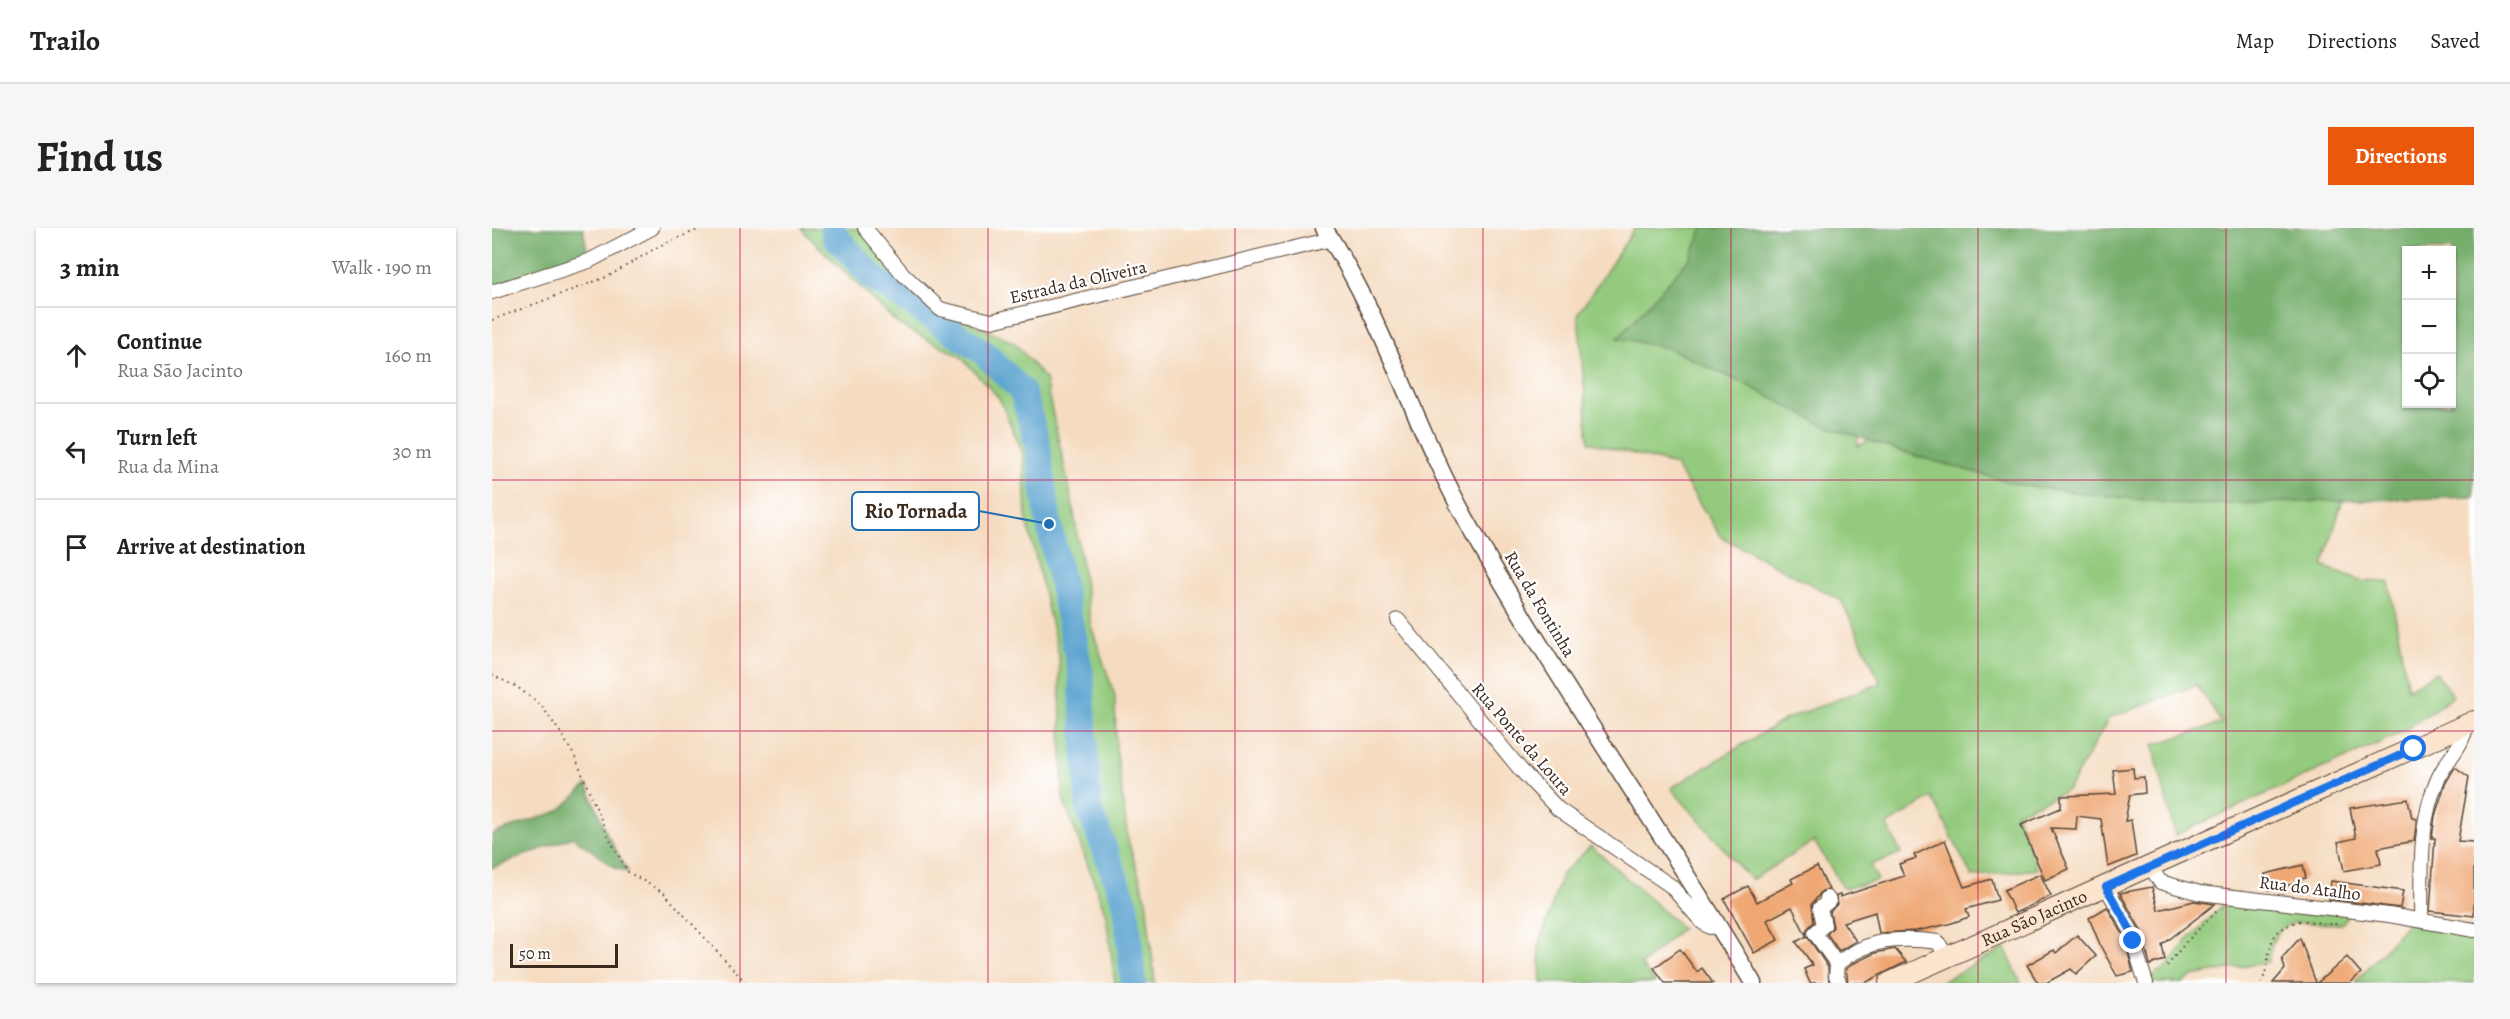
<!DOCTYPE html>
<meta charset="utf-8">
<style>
:root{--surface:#fff;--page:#f6f6f6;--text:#222;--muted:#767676;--line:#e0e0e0;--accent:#ea580c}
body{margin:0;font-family:Alegreya,serif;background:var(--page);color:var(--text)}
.controls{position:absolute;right:18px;top:18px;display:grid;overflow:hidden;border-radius:0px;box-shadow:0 2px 4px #0004}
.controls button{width:54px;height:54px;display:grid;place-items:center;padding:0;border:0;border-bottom:2px solid var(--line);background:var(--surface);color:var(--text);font:30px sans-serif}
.scale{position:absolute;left:18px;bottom:15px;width:108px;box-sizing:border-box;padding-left:6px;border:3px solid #3b2a1e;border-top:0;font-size:16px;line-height:21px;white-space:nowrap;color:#3b2a1e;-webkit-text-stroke:4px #fff;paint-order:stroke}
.stop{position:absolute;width:18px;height:18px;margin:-14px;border:4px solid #1a73e8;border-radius:50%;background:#fff}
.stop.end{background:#1a73e8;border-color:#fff;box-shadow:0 2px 6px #0008}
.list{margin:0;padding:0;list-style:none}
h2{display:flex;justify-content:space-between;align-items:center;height:78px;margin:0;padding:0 24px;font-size:26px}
h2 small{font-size:20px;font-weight:400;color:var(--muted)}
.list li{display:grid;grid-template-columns:39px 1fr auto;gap:18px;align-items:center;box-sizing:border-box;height:96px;padding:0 24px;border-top:2px solid var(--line)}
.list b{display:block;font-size:22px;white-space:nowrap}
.list p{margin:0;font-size:20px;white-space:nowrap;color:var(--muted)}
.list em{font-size:20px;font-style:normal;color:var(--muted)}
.icon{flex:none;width:33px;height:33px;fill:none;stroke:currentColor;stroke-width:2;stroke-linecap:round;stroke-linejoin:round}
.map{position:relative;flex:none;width:1982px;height:755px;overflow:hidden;border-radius:0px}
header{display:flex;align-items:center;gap:36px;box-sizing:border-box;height:84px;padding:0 30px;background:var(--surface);border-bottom:2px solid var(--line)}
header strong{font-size:28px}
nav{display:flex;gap:33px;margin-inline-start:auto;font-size:21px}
.intro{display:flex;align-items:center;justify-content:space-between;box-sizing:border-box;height:144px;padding:0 36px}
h1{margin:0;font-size:42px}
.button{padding:15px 27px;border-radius:0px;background:var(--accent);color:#fff;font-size:21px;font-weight:700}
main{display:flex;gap:36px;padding:0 36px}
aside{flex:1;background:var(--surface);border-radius:0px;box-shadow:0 2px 4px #0004}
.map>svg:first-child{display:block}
.green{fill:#93ca7d;stroke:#677a4e;stroke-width:1.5}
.forest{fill:#76ae6c;stroke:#586c45;stroke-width:1.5;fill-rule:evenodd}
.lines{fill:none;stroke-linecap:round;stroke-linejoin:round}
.river{stroke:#58a1cf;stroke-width:26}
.building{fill:#efa773}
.minor-casing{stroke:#574536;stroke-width:16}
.tertiary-casing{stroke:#574536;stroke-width:19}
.secondary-casing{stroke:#574536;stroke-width:22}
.path{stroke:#574536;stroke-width:2;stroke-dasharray:1.5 4.5;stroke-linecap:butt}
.minor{stroke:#fff;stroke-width:14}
.tertiary{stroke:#fff;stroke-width:16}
.secondary{stroke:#fbe5cf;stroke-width:20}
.route{stroke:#1a73e8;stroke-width:8}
.grid{fill:none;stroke:#c2185b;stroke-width:1.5;stroke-opacity:0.55}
.labels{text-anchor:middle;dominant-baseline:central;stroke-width:4.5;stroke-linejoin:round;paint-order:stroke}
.street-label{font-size:18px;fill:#3b2a1e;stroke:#fff}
.leader{fill:none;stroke:#1f6fb2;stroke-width:2}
.callout-dot{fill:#1f6fb2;stroke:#fff;stroke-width:2}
.callout{fill:#fff;stroke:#1f6fb2;stroke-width:2}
.callout-label{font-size:20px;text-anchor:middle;font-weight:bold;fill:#3b2a1e}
</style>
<header>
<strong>Trailo</strong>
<nav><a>Map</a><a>Directions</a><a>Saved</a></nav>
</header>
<div class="intro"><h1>Find us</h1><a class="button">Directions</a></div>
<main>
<aside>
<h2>3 min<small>Walk · 190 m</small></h2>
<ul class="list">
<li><svg class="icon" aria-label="ahead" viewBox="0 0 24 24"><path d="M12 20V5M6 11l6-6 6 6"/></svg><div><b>Continue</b><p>Rua São Jacinto</p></div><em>160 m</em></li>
<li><svg class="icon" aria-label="left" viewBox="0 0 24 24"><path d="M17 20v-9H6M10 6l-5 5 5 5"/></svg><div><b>Turn left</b><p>Rua da Mina</p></div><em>30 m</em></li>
<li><svg class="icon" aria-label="arrive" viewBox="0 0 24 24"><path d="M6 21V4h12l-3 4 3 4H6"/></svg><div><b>Arrive at destination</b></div></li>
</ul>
</aside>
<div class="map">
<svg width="1982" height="755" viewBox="0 0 1982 755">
<rect width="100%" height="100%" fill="#fff"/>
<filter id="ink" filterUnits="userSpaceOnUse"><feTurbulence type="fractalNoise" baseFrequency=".0167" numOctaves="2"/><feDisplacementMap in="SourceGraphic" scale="12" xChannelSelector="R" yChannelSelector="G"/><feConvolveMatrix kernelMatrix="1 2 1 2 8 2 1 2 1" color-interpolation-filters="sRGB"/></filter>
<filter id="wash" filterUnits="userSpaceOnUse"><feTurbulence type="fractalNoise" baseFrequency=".008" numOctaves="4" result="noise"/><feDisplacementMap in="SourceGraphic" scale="24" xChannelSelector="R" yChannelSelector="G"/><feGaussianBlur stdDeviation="1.35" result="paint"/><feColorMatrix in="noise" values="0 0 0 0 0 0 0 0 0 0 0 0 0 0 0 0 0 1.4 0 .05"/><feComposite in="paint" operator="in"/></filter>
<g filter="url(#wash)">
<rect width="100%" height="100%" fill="#f5dcc1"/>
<g class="green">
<path d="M 310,0 L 373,0 L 448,81 L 523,115 L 553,151 L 580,273 L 599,398 L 623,468 L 624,519 L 636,612 L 654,671 L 663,755 L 623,755 L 614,687 L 571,570 L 567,428 L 534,289 L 531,225 L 507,170 L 468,128 L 407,97 L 315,7 Z"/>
<path d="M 1143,0 L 1405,0 L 1365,218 L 1473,172 L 1840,182 L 1850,274 L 1831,338 L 1868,353 L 1897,354 L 1916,461 L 1944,444 L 1961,468 L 1909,505 L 1683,607 L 1661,517 L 1730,495 L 1705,457 L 1617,490 L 1576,562 L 1524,585 L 1545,641 L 1480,649 L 1440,569 L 1395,597 L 1409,625 L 1378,637 L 1386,652 L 1352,661 L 1322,613 L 1259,652 L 1179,560 L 1292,492 L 1389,455 L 1349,372 L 1229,309 L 1183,237 L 1097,214 L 1086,86 Z"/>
<path d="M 1099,618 L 1190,700 L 1149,737 L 1163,755 L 1049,755 L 1047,718 L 1070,646 Z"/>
<path d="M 1739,669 L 1859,683 L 1850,696 C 1810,698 1784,680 1776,734 L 1700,748 L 1691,755 L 1654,755 L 1653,753 L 1675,738 L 1694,714 Z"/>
<path d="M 1919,691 L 1982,702 L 1982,755 L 1863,755 Z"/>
<path d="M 1513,720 L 1529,755 L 1447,755 Z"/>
</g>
<g class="forest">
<path d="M 0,0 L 91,0 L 97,33 L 0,63 Z"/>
<path d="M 1211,0 L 1982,0 L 1982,269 L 1694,277 L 1532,258 L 1420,227 L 1331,197 L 1255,157 L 1175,120 L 1126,110 L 1198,30 ZM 1914,22 L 1960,22 L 1960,176 L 1914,176 Z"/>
<path d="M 95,557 L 116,608 L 136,644 L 124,640 L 81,609 L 0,640 L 0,606 L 67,583 Z"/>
</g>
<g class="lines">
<path class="river" d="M 341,0 L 343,8 L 380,49 L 491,124 L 530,163 L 545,214 L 557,296 L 589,446 L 597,581 L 634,677 L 641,755"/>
</g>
<g id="blocks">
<g class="building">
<path d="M 1963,539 L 1977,549 L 1966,613 L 1982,614 L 1982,688 L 1938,683 L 1943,610 L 1940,610 L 1943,588 L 1953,556 Z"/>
<path d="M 1641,540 L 1642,550 L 1652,549 L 1653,565 L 1638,567 L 1633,593 L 1639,592 L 1644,628 L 1616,639 L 1609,591 L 1585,588 L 1584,601 L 1559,600 L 1577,641 L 1553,652 L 1529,597 L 1569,580 L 1569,568 L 1624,566 L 1621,542 Z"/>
<path d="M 1916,571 L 1920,590 L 1925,591 L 1922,613 L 1886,620 L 1889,636 L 1852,643 L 1846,614 L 1864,610 L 1858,580 Z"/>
<path d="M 1453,612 L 1472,659 L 1500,651 L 1506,672 L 1474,681 L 1477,689 L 1457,696 L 1424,703 L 1387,705 L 1383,684 L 1351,694 L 1364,713 L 1347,723 L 1335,706 L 1341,699 L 1338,684 L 1345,676 L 1344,668 L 1348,667 L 1348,669 L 1412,648 L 1407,636 L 1424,630 L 1422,627 Z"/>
<path d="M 1811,637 L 1814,650 L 1809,651 L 1809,654 L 1777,662 L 1773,646 Z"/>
<path d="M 1325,638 L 1337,662 L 1330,663 L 1320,676 L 1322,694 L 1315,701 L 1314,707 L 1300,679 L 1275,692 L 1286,712 L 1262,725 L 1232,671 L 1256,658 L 1265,674 L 1301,655 L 1299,651 Z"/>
<path d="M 1548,646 L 1559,668 L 1523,685 L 1512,662 Z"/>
<path d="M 1839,653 L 1911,663 L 1908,680 L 1837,671 Z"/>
<path d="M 1660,659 L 1666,682 L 1702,673 L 1723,676 L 1670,717 L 1673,732 L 1658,737 L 1649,702 L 1628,665 Z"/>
<path d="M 1615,679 L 1632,708 L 1641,744 L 1625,748 L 1609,719 L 1597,690 Z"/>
<path d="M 1585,707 L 1604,728 L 1584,746 L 1579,741 L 1554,755 L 1546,755 L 1535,737 L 1562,722 L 1564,725 Z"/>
<path d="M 1315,708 L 1336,739 L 1337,755 L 1318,755 L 1312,741 L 1321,737 L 1304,714 Z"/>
<path d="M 1808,710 L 1824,755 L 1781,755 L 1793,741 L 1790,730 Z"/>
<path d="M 1188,721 L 1205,744 L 1210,740 L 1221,755 L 1173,755 L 1162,740 Z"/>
<path d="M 1403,721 L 1414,734 L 1373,755 L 1356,755 L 1354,741 L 1362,735 L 1383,725 Z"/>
<path d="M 1855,729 L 1869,745 L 1858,755 L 1825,755 Z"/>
</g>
</g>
</g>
<g filter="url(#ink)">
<use href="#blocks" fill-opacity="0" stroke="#574536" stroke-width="1.5"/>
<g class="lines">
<g class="minor-casing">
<g id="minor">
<path d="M 373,0 L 411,46 L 448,81 L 500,93 L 840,11"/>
<path d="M 0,64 L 97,33 L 160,0"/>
<path d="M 906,392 L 1028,541 L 1066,581 L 1179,658 L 1210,694 L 1218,699 L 1227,698"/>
<path d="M 1659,639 L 1668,654 L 1708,665 L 1897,687 L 1982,702"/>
<path d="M 1614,659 L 1641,706 L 1641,713 L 1654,755"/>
<path d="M 1335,670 L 1337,673 L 1328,680 L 1332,697 L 1323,705 L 1345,736"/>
<path d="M 1929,692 C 1930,647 1926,596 1945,553 C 1954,531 1970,521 1975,496"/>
<path d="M 1347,754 L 1344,748 L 1345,736 C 1377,710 1407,709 1446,714 L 1455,729"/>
</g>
</g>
<g class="tertiary-casing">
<path id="tertiary" d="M 832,0 C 892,91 922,198 975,293 C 1063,451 1168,599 1261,755"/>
</g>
<g class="secondary-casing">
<g id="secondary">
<path id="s1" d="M 1397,755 L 1982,493"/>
</g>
</g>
<g class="path">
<path d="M 0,92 L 117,48 L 169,17 L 210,0"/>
<path d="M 0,447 L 25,459 L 49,477 L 68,504 L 83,529 L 116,608 L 136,644 L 172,665 L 254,755"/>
<path d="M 1675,738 L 1694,714 L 1727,681"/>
<path d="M 1769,755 C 1780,737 1771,709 1795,698 C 1798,697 1804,693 1807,693 C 1819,692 1832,697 1845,696"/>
</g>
<use href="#minor" class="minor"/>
<use href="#tertiary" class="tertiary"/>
<use href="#secondary" class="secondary"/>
</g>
</g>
<g class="lines" filter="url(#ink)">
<path class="route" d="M 1641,713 L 1641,706 L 1614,659 L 1922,521"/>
</g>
<path class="grid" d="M 248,0 L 248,755M 496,0 L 496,755M 743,0 L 743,755M 991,0 L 991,755M 1239,0 L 1239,755M 1486,0 L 1486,755M 1734,0 L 1734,755M 0,252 L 1982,252M 0,503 L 1982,503"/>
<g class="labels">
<g class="street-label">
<text transform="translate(586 54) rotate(-13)">Estrada da Oliveira</text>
<text transform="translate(1048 376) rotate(59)">Rua da Fontinha</text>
<text transform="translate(1030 511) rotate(49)">Rua Ponte da Loura</text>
<text transform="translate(1818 660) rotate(7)">Rua do Atalho</text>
<text stroke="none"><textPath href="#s1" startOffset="159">Rua São Jacinto</textPath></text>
</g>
</g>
<path class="leader" d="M557 296L487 283"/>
<circle class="callout-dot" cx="557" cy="296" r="6"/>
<rect class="callout" x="360" y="264" width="127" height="38" rx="6"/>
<g class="callout-label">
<text x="424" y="290">Rio Tornada</text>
</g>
</svg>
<div class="controls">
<button>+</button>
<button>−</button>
<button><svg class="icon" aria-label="locate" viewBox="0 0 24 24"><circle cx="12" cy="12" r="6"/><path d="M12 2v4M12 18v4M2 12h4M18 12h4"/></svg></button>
</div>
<div class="scale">50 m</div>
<div class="stop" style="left:1922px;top:521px"></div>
<div class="stop end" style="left:1641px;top:713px"></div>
</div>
</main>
